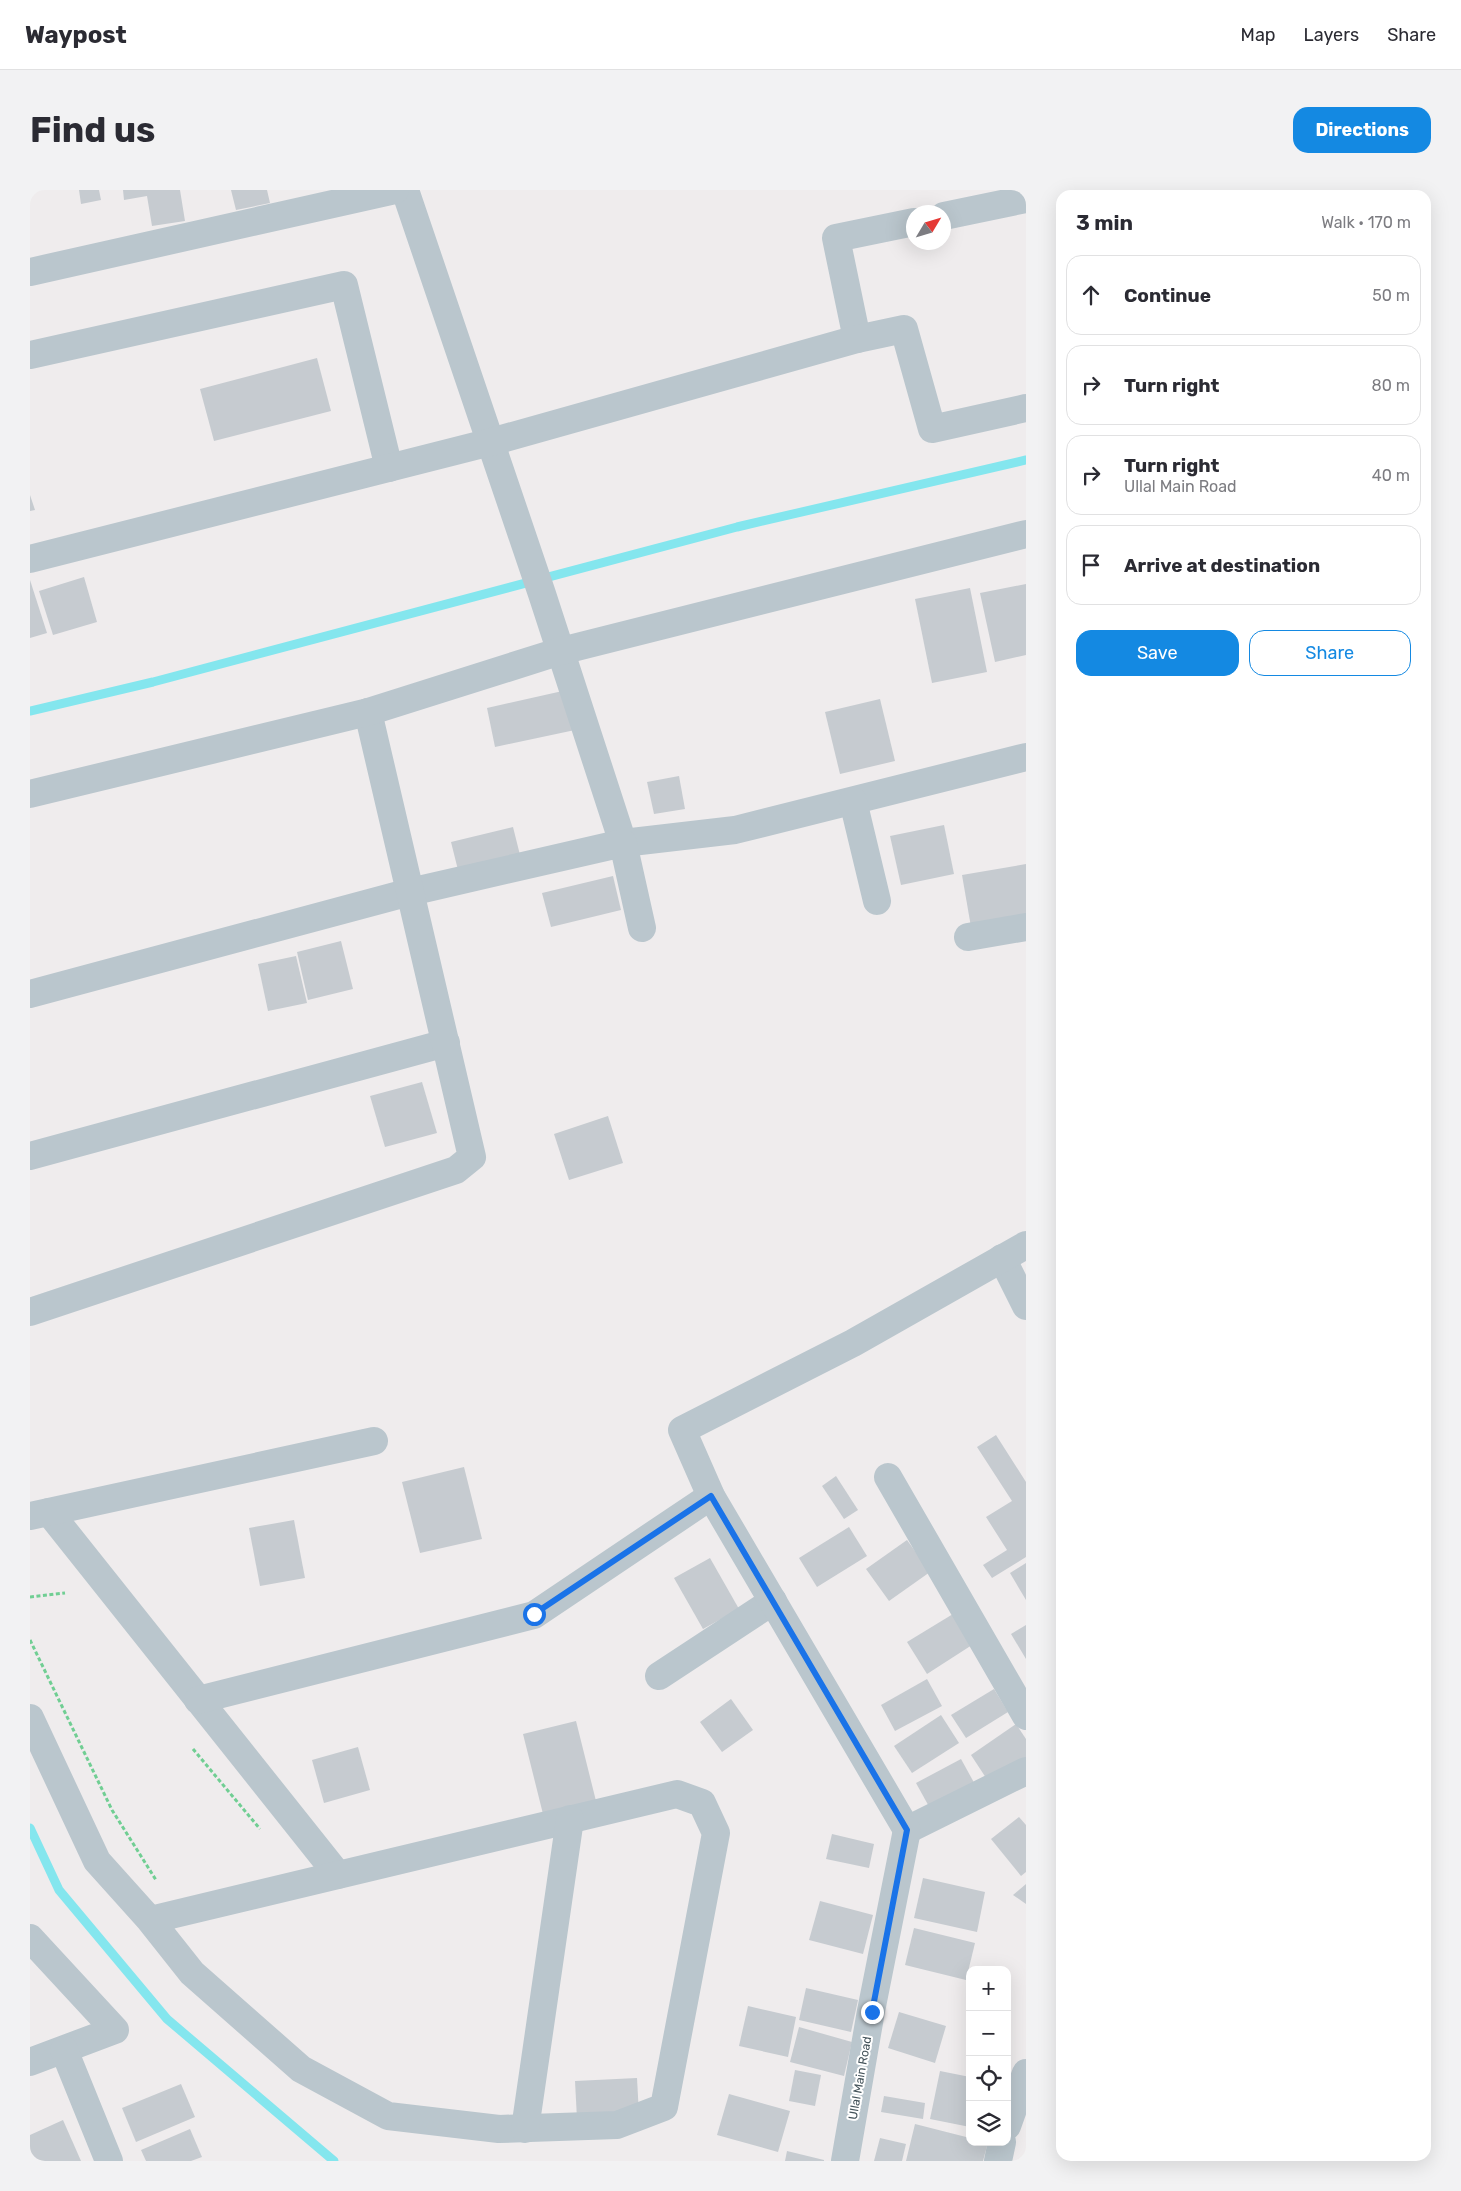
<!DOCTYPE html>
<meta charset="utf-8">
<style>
:root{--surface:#fff;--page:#f2f2f3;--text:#2b2b33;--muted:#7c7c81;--line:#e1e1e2;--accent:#1489e2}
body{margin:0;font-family:Rubik,sans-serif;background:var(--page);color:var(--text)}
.controls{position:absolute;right:15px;bottom:15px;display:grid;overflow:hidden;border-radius:10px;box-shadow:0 5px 20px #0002}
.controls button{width:45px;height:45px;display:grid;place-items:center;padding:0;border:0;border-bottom:1px solid var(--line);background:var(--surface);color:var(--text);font:25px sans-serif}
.compass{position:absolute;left:876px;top:15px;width:45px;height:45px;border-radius:50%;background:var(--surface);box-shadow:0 5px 20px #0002;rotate:52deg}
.stop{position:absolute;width:15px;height:15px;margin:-11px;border:4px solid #1a73e8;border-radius:50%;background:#fff}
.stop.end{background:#1a73e8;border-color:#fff;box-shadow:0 1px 5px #0008}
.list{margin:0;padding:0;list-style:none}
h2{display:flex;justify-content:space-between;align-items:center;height:65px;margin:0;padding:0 20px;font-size:21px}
h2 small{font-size:16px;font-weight:400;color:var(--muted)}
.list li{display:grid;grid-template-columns:32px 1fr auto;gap:15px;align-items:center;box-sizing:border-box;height:80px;margin:0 10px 10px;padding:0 10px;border:1px solid var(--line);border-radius:15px}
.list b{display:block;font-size:19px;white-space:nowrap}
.list p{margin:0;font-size:16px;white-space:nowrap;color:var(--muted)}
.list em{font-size:16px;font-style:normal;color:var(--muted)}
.actions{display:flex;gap:10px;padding:15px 20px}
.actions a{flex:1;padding:11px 0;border:1px solid var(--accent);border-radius:15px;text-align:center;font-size:18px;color:var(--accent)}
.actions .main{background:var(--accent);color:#fff}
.icon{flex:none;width:28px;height:28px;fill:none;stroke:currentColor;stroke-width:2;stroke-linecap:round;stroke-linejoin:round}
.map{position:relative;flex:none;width:996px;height:1971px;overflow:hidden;border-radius:15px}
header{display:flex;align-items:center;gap:30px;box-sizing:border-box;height:70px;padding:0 25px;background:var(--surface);border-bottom:1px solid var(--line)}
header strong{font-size:24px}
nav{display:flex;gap:28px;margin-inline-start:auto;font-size:18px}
.intro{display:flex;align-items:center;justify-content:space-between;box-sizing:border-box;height:120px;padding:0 30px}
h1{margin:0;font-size:35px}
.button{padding:12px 22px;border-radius:15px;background:var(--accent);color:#fff;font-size:18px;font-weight:700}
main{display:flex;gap:30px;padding:0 30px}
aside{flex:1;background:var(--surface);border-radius:15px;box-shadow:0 5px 20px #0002}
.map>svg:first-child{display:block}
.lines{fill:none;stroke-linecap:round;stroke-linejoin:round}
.stream{stroke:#84e6ee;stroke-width:9}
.building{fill:#c6cbd0}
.path{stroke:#70ce93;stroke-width:3;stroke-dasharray:4 2.5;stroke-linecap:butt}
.minor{stroke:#bac6cd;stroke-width:28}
.tertiary{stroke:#bac6cd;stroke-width:28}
.route{stroke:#1a73e8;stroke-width:6}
.labels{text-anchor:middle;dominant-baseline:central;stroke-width:4;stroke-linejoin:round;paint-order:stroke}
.street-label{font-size:12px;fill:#44535a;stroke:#fff}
</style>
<header>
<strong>Waypost</strong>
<nav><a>Map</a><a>Layers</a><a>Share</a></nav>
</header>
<div class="intro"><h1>Find us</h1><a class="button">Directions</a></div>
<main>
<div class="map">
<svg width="996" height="1971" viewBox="0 0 996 1971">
<rect width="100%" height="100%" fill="#efeced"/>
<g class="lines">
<g class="stream">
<path d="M 0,521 L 123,492 L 707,337 L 996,270"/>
<path d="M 0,1638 L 29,1700 L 137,1829 L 304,1971"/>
</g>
</g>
<g class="building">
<path d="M 49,0 L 69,0 L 71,10 L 51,14 Z"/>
<path d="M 93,0 L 150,0 L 155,31 L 122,36 L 117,6 L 94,10 Z"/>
<path d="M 201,0 L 237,0 L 240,13 L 206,20 Z"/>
<path d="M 287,168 L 301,221 L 184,251 L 170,199 Z"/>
<path d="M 0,305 L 5,320 L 0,321 Z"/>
<path d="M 54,387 L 67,432 L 23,445 L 9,401 Z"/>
<path d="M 0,390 L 17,443 L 0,448 Z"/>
<path d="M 996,394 L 996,465 L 965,472 L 950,403 Z"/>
<path d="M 940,398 L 957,482 L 902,493 L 885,409 Z"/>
<path d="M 537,500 L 545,540 L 465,557 L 457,518 Z"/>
<path d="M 850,509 L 865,571 L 810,584 L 795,522 Z"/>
<path d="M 649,586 L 655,619 L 624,624 L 617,592 Z"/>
<path d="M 914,635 L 924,684 L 871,695 L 860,646 Z"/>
<path d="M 483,637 L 490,665 L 428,680 L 421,652 Z"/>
<path d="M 996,674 L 996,728 L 941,737 L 932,685 Z"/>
<path d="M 583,686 L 591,720 L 521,737 L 512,703 Z"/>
<path d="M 311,751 L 323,799 L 278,810 L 267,762 Z"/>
<path d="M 266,766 L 277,813 L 238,821 L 228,774 Z"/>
<path d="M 392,892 L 407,943 L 355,957 L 340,906 Z"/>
<path d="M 578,926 L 593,973 L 539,990 L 524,944 Z"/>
<path d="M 966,1245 L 996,1292 L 996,1367 L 962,1388 L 953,1375 L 977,1360 L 956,1327 L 982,1311 L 947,1257 Z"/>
<path d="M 434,1277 L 452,1349 L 390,1363 L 372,1292 Z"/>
<path d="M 806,1286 L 828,1320 L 814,1329 L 792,1296 Z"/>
<path d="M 264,1330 L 275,1388 L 230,1396 L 219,1338 Z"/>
<path d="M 819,1337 L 837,1366 L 787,1397 L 769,1368 Z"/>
<path d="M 877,1350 L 900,1382 L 859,1411 L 836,1379 Z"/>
<path d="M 680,1368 L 709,1419 L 673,1439 L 644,1388 Z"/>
<path d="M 996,1373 L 996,1410 L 980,1383 Z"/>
<path d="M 923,1424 L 942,1455 L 897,1484 L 877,1452 Z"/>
<path d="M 996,1435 L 996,1469 L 981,1444 Z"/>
<path d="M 897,1489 L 912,1516 L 865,1541 L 851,1515 Z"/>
<path d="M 964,1499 L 978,1522 L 936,1548 L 921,1525 Z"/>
<path d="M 701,1509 L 723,1540 L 692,1562 L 670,1532 Z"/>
<path d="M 911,1525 L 929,1553 L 882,1583 L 864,1556 Z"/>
<path d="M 546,1531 L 566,1611 L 513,1624 L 493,1544 Z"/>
<path d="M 986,1534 L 996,1549 L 996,1570 L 960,1594 L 941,1565 Z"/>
<path d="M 328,1557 L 340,1600 L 294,1613 L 282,1570 Z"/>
<path d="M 931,1569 L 947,1598 L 902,1622 L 886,1593 Z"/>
<path d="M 989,1627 L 996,1635 L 996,1682 L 991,1686 L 961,1649 Z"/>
<path d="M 802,1644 L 844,1654 L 839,1678 L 796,1669 Z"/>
<path d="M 893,1688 L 955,1702 L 947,1742 L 884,1728 Z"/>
<path d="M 996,1694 L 996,1714 L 983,1705 Z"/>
<path d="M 790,1711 L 843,1725 L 833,1764 L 779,1750 Z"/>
<path d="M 884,1738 L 945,1753 L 936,1790 L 875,1775 Z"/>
<path d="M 776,1798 L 828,1810 L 821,1842 L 769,1830 Z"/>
<path d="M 718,1816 L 766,1827 L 758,1867 L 709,1856 Z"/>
<path d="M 869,1822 L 916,1836 L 905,1873 L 858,1858 Z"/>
<path d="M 769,1837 L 822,1852 L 814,1886 L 760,1872 Z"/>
<path d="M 765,1880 L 791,1885 L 785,1916 L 759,1911 Z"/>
<path d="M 910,1881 L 940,1887 L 940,1937 L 900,1929 Z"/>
<path d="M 607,1888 L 609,1925 L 547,1929 L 545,1891 Z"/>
<path d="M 151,1894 L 165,1927 L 106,1952 L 92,1918 Z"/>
<path d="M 699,1904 L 760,1921 L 748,1962 L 687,1945 Z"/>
<path d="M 854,1906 L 895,1913 L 893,1929 L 851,1922 Z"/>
<path d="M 33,1930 L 51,1971 L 0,1971 L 0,1945 Z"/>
<path d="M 885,1934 L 940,1948 L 940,1952 L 958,1952 L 953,1971 L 876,1971 Z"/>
<path d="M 160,1939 L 172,1967 L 161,1971 L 116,1971 L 111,1960 Z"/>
<path d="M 850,1948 L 876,1954 L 872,1971 L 844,1971 Z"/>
<path d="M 757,1961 L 794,1970 L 794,1971 L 755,1971 Z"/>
</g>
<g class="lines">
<g class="path">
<path d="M 0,1407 L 35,1403"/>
<path d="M 0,1450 L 82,1620 L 126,1690"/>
<path d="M 163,1559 L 230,1639"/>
</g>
<g class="minor">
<path d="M 375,0 L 512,404 L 593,653 L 705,640 L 996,567"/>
<path d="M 914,26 L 996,9"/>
<path d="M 0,82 L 365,0"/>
<path d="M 827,149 L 806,48 L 884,32"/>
<path d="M 0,165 L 314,95 L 359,278"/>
<path d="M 0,369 L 461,252 L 827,149 L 874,139 L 902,239 L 996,218"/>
<path d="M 823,611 L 847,711"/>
<path d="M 938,747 L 996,737"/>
<path d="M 0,804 L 380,702 L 593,653 L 612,738"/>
<path d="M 0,966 L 416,853"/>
<path d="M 972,1068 L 996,1116"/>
<path d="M 0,1122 L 426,980 L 442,967 L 338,522"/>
<path d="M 858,1287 L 996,1526"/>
<path d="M 19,1322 L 308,1685"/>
<path d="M 0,1326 L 344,1251"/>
<path d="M 629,1486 L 743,1411"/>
<path d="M 168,1510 L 504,1425 L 681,1306"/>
<path d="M 0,1528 L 67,1671 L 120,1730 L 162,1783 L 271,1879 L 358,1926 L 469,1939 L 587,1935 L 634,1917 L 686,1643 L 672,1613 L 647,1604 L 120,1730"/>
<path d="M 877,1640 L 681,1306 L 652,1240 L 823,1153 L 996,1055"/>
<path d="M 877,1640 L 996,1581"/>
<path d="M 0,1748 L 85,1840 L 0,1872"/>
<path d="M 34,1860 L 79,1971"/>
<path d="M 977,1936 L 996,1883"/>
<path d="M 495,1939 L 540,1629"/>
<path d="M 815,1971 L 841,1821 L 877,1640"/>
<path d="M 968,1971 L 972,1952"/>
</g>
<path class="tertiary" d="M 0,604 L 338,522 L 531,461 L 996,344"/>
</g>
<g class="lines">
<path class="route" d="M 504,1424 L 681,1306 L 877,1640 L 842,1822"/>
</g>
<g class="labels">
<g class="street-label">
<text transform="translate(830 1888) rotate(-80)">Ullal Main Road</text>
</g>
</g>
</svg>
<div class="controls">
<button>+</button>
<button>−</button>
<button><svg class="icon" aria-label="locate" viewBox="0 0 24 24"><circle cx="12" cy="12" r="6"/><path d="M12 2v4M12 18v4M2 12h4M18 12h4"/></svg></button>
<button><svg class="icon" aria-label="layers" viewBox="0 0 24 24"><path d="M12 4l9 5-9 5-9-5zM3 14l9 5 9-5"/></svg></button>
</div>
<svg class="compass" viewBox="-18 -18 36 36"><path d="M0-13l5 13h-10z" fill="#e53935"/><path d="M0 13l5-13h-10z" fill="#7c7c81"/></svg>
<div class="stop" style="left:504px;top:1424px"></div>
<div class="stop end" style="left:842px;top:1822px"></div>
</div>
<aside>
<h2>3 min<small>Walk · 170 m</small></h2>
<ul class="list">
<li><svg class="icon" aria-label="ahead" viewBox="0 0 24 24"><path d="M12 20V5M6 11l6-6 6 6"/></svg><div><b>Continue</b></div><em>50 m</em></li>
<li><svg class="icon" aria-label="right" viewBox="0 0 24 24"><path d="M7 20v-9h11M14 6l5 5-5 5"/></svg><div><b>Turn right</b></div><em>80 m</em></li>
<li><svg class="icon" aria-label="right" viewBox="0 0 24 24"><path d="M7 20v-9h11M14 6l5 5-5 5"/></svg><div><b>Turn right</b><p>Ullal Main Road</p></div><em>40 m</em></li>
<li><svg class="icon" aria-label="arrive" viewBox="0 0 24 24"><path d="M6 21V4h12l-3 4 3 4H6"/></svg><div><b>Arrive at destination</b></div></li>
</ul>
<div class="actions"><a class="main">Save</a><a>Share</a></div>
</aside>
</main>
